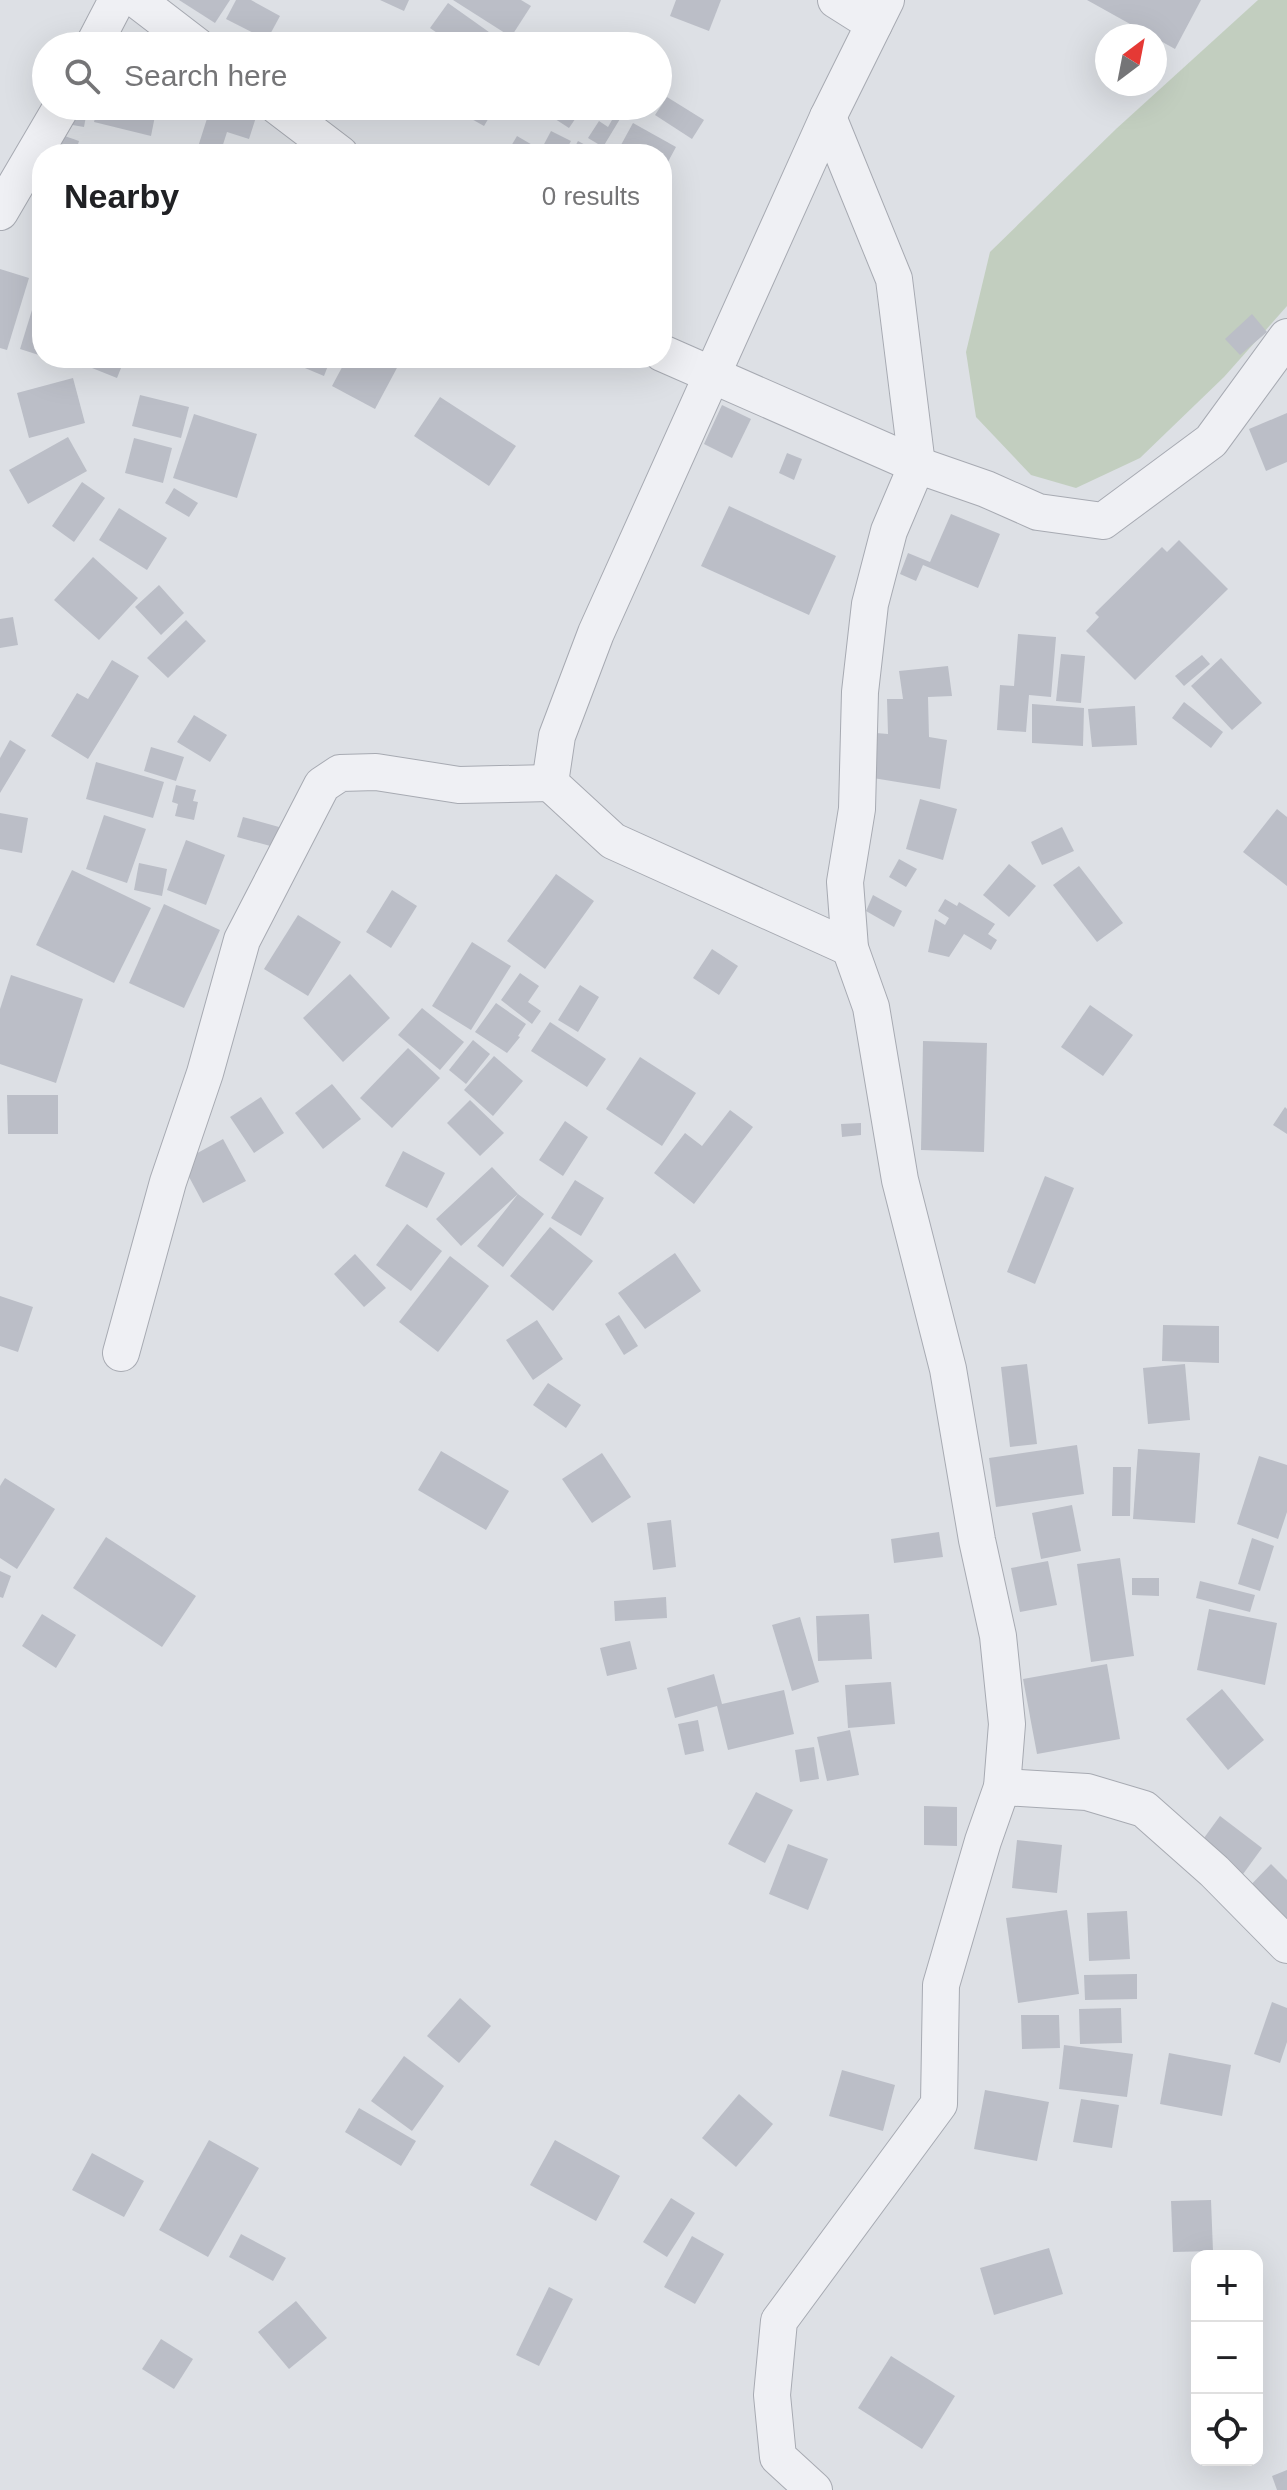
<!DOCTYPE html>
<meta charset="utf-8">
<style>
:root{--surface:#fff;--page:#f6f6f6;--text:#202124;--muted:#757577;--line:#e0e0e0}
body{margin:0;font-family:Arial,sans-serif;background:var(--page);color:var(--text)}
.controls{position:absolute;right:24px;bottom:24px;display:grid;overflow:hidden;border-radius:16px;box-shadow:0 8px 32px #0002}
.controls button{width:72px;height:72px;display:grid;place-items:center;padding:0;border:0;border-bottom:2px solid var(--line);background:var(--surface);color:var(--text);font:40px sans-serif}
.compass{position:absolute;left:1095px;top:24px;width:72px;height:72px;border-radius:50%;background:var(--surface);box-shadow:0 8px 32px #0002;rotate:32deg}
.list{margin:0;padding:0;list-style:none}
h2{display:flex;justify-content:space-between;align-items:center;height:104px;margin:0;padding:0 32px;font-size:34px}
h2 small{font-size:26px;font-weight:400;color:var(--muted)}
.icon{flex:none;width:44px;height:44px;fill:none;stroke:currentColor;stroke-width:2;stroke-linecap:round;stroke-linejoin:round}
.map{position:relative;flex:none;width:1287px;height:2490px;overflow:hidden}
.search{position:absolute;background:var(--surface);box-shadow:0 8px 32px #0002;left:32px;top:32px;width:640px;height:88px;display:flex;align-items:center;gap:20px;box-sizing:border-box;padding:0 28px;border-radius:44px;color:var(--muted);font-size:30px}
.panel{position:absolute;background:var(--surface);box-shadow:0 8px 32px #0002;left:32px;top:144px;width:640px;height:224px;border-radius:32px}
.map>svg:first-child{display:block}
.green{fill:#c2cebf}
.building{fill:#bbbec7}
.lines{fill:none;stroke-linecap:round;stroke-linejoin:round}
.minor-casing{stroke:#a7aab2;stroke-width:38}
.minor{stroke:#eff0f4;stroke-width:36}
</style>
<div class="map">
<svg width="1287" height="2490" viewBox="0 0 1287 2490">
<rect width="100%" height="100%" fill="#dde0e5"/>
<path class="green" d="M 1258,0 L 1287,0 L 1287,306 L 1224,377 L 1140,458 L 1076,488 L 1031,475 L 976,417 L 966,352 L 990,252 L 1116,129 Z"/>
<g class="building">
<path d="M 179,0 L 230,0 L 215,23 Z"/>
<path d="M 236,0 L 251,0 L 280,16 L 267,40 L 226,19 Z"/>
<path d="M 380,0 L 409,0 L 404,11 Z"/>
<path d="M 453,0 L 521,0 L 531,6 L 511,37 Z"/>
<path d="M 676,0 L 721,0 L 709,31 L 670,16 Z"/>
<path d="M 1087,0 L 1201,0 L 1175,49 Z"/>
<path d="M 448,3 L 503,42 L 501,46 L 456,46 L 430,28 Z"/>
<path d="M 667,97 L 704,120 L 692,139 L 655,115 Z"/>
<path d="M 59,106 L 88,106 L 84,127 L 55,122 Z"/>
<path d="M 98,106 L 157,106 L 151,136 L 94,122 Z"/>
<path d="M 211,106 L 233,106 L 257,114 L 249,139 L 227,132 L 220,154 L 197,150 Z"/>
<path d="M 474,106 L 496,106 L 484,126 L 468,117 Z"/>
<path d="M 535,106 L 584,106 L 569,128 Z"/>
<path d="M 620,106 L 626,109 L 603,147 L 588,138 L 599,121 L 608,127 Z"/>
<path d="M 633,123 L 676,147 L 662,173 L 662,154 L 616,154 Z"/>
<path d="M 551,131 L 571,141 L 564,154 L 553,154 L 542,148 Z"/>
<path d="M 59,134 L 79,141 L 75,154 L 52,154 Z"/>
<path d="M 517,136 L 541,150 L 539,154 L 507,153 Z"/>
<path d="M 578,141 L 602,154 L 571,154 Z"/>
<path d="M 0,269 L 29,278 L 7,350 L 0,348 Z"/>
<path d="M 36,297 L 42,299 L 42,356 L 20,349 Z"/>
<path d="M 1252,314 L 1267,332 L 1240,355 L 1225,339 Z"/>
<path d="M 78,358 L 125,358 L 117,378 L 77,362 Z"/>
<path d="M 281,358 L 331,358 L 324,376 Z"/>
<path d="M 347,358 L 383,358 L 398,366 L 375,409 L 332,386 Z"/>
<path d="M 73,378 L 85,423 L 29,438 L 17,393 Z"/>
<path d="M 140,395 L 189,407 L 181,438 L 132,426 Z"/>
<path d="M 440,397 L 516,446 L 489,486 L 414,436 Z"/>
<path d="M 722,405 L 751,419 L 732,458 L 704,444 Z"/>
<path d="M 1287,413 L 1287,462 L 1266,471 L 1249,429 Z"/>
<path d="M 194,414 L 257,434 L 237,498 L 173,478 Z"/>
<path d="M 68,437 L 87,471 L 28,504 L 9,470 Z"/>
<path d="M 134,438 L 172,448 L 163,483 L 125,473 Z"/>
<path d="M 787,453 L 802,459 L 794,480 L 779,473 Z"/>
<path d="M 82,482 L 105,498 L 74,542 L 52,526 Z"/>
<path d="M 174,488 L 198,503 L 189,517 L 165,503 Z"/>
<path d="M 729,506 L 836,556 L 809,615 L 701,566 Z"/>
<path d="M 119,508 L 167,538 L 147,570 L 99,540 Z"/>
<path d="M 951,514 L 1000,534 L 978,588 L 923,565 L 916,581 L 900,574 L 908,553 L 930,562 Z"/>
<path d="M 1179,540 L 1228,589 L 1135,680 L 1086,631 L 1099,617 L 1095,613 L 1162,547 L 1167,552 Z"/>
<path d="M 93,557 L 138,598 L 99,640 L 54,600 Z"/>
<path d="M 159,585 L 184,613 L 161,635 L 135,607 Z"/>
<path d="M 13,617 L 18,645 L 0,648 L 0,619 Z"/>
<path d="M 186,620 L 206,641 L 168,678 L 147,658 Z"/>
<path d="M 1018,634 L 1056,637 L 1051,697 L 1029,695 L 1026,732 L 997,730 L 1000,685 L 1014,686 Z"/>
<path d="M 1061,654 L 1085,656 L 1081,703 L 1056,701 Z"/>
<path d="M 1202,655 L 1210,664 L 1184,686 L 1175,676 Z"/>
<path d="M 1221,658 L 1262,703 L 1232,730 L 1191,686 Z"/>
<path d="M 112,660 L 139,676 L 88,759 L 51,736 L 77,693 L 88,699 Z"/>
<path d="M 948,666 L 952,696 L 928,697 L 929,737 L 947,740 L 940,789 L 873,778 L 876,733 L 888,734 L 887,699 L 903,699 L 899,671 Z"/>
<path d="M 1184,702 L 1223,732 L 1211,748 L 1172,718 Z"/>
<path d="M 1032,704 L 1084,708 L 1083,746 L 1032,743 Z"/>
<path d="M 1135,706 L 1137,745 L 1092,747 L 1088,709 Z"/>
<path d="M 194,715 L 227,735 L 210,762 L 177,742 Z"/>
<path d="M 10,740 L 26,750 L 0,793 L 0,758 Z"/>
<path d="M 151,747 L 184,757 L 176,781 L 144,771 Z"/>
<path d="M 96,762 L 164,782 L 153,818 L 86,799 Z"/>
<path d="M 176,785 L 196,790 L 193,801 L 198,802 L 194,820 L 175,816 L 178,804 L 172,802 Z"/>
<path d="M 920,799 L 957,809 L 943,860 L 906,849 Z"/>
<path d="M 1277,809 L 1287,817 L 1287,886 L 1243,852 Z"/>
<path d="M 0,813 L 28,818 L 22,853 L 0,849 Z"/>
<path d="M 104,815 L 146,829 L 127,883 L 86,869 Z"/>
<path d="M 243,817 L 279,827 L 274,847 L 237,837 Z"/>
<path d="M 1062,827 L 1074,851 L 1042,865 L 1031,842 Z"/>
<path d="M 186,840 L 225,855 L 206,905 L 167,890 Z"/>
<path d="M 899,859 L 917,869 L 906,887 L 889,877 Z"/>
<path d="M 139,863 L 167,869 L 162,896 L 134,890 Z"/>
<path d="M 1009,864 L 1036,886 L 1009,917 L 983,895 Z"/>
<path d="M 1079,866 L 1123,923 L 1097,942 L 1053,885 Z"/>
<path d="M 72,870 L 151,908 L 114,983 L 36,945 Z"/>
<path d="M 556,874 L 594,901 L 545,969 L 507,941 Z"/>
<path d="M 392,890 L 417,906 L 391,948 L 366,932 Z"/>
<path d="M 873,895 L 902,911 L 894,927 L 866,911 Z"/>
<path d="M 945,899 L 957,906 L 959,902 L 995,924 L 988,934 L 997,940 L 991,950 L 964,934 L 949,957 L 928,952 L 935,919 L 945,925 L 949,918 L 938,911 Z"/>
<path d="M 164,904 L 220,930 L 184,1008 L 129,983 Z"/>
<path d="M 298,915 L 341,942 L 308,996 L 264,969 Z"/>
<path d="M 472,942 L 511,966 L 471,1030 L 432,1006 Z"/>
<path d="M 712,949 L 738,966 L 719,995 L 693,978 Z"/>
<path d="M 520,973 L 539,986 L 528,1002 L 541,1011 L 532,1024 L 501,1000 Z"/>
<path d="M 350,974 L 390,1018 L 343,1062 L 303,1018 Z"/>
<path d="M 11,975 L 83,999 L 56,1083 L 0,1064 L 0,1009 Z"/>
<path d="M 580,985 L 599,997 L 578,1032 L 558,1020 Z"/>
<path d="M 496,1003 L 526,1024 L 518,1036 L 520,1037 L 507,1053 L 475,1032 Z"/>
<path d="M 1090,1005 L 1133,1035 L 1103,1076 L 1061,1047 Z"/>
<path d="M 422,1008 L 464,1042 L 440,1070 L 398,1035 Z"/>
<path d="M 550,1022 L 606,1059 L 587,1087 L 531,1051 Z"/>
<path d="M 473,1040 L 490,1054 L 466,1084 L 449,1070 Z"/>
<path d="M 923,1041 L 987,1043 L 984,1152 L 921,1150 Z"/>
<path d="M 408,1048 L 440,1078 L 392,1128 L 360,1098 Z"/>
<path d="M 494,1056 L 523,1081 L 493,1116 L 464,1090 Z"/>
<path d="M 640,1057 L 696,1093 L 662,1146 L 606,1109 Z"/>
<path d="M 332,1084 L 361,1119 L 323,1149 L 295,1113 Z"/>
<path d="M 7,1095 L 58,1095 L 58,1134 L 8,1134 Z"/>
<path d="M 261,1097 L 284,1133 L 254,1153 L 230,1117 Z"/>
<path d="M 470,1100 L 504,1133 L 480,1156 L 447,1123 Z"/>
<path d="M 1285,1107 L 1287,1109 L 1287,1134 L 1273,1125 Z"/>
<path d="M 730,1110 L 753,1127 L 694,1204 L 654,1173 L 685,1133 L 702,1146 Z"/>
<path d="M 565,1121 L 588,1137 L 563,1176 L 539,1160 Z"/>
<path d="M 861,1123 L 861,1135 L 842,1137 L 841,1124 Z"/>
<path d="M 223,1139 L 246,1181 L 203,1203 L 181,1162 Z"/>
<path d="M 403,1151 L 445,1173 L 427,1208 L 385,1186 Z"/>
<path d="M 492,1167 L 518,1194 L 544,1214 L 503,1267 L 477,1246 L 518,1194 L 461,1246 L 436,1219 Z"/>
<path d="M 1045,1176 L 1074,1188 L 1035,1284 L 1007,1272 Z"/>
<path d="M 575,1180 L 604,1198 L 581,1236 L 551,1218 Z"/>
<path d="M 407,1224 L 442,1251 L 411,1291 L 376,1265 Z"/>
<path d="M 550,1227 L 593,1261 L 553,1311 L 510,1276 Z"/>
<path d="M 675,1253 L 701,1291 L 645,1329 L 618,1293 Z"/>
<path d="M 355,1254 L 386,1288 L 364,1307 L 334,1274 Z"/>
<path d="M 450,1256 L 489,1286 L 438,1352 L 399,1322 Z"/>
<path d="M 0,1296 L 33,1307 L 18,1352 L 0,1346 Z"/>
<path d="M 619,1315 L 638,1346 L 624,1355 L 605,1324 Z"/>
<path d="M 537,1320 L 563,1359 L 533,1380 L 506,1340 Z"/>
<path d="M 1163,1325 L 1219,1326 L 1219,1363 L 1162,1361 Z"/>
<path d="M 1027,1364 L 1037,1444 L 1010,1447 L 1001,1367 Z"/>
<path d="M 1185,1364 L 1190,1420 L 1148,1424 L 1143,1368 Z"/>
<path d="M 548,1383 L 581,1405 L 566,1428 L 533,1405 Z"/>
<path d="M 1077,1445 L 1084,1494 L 996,1507 L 989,1458 Z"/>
<path d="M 1138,1449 L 1200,1453 L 1195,1523 L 1133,1519 Z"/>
<path d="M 441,1451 L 509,1491 L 486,1530 L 418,1490 Z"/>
<path d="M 602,1453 L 631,1497 L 592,1523 L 562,1479 Z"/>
<path d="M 1259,1456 L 1287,1465 L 1287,1512 L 1278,1539 L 1237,1524 Z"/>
<path d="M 1113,1467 L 1131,1467 L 1130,1516 L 1112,1516 Z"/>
<path d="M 5,1478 L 55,1509 L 17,1569 L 0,1558 L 0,1486 Z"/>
<path d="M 1072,1505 L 1081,1551 L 1041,1559 L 1032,1513 Z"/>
<path d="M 671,1520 L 676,1567 L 653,1570 L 647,1523 Z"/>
<path d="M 939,1532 L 943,1557 L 894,1563 L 891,1539 Z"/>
<path d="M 106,1537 L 196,1596 L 162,1647 L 73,1588 Z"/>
<path d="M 1252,1538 L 1274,1546 L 1260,1591 L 1238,1584 Z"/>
<path d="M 1120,1558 L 1134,1656 L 1091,1662 L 1077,1564 Z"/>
<path d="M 1048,1561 L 1057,1605 L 1020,1612 L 1011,1568 Z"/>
<path d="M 0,1571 L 11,1576 L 3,1598 L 0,1597 Z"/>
<path d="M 1132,1578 L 1159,1578 L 1159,1596 L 1132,1595 Z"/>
<path d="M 1200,1581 L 1255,1595 L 1250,1612 L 1196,1598 Z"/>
<path d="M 666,1597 L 667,1618 L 615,1621 L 614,1601 Z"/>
<path d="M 1209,1609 L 1277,1623 L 1265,1685 L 1197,1670 Z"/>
<path d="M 42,1614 L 76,1635 L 56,1668 L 22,1646 Z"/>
<path d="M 869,1614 L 872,1659 L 818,1661 L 816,1616 Z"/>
<path d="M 800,1617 L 819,1682 L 792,1691 L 772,1625 Z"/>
<path d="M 630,1641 L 637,1669 L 607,1676 L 600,1648 Z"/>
<path d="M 1107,1664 L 1120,1739 L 1037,1754 L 1023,1679 Z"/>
<path d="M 714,1674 L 722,1704 L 784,1690 L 794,1734 L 728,1750 L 717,1706 L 675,1718 L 667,1688 Z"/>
<path d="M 891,1682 L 895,1724 L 848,1728 L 845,1685 Z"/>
<path d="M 1222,1689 L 1264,1740 L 1228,1770 L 1186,1719 Z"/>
<path d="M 698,1720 L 704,1751 L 685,1755 L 678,1724 Z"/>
<path d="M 850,1730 L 859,1775 L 827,1781 L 817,1737 Z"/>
<path d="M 814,1747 L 819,1779 L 800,1782 L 795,1750 Z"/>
<path d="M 756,1792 L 793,1810 L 765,1863 L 728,1844 Z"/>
<path d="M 924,1806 L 957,1807 L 957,1846 L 924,1845 Z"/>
<path d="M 1220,1816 L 1262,1848 L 1238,1881 L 1196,1849 Z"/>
<path d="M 1017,1840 L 1062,1845 L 1057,1893 L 1012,1888 Z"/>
<path d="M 788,1844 L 828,1859 L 808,1910 L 769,1894 Z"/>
<path d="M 1271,1864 L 1287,1880 L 1287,1933 L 1244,1892 Z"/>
<path d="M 1067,1910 L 1079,1994 L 1018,2003 L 1006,1918 Z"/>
<path d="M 1127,1911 L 1130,1959 L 1089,1961 L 1087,1913 Z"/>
<path d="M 1137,1974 L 1137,1999 L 1085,2000 L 1084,1975 Z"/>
<path d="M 460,1998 L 491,2026 L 459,2063 L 427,2036 Z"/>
<path d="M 1272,2002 L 1287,2008 L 1287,2042 L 1280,2063 L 1254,2054 Z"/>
<path d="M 1121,2008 L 1122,2043 L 1080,2044 L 1079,2009 Z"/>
<path d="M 1021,2015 L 1059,2015 L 1060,2048 L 1022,2049 Z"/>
<path d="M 1064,2045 L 1133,2054 L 1127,2097 L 1059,2089 Z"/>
<path d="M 1169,2053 L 1231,2065 L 1222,2116 L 1160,2104 Z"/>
<path d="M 404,2056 L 444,2086 L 412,2131 L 371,2101 Z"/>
<path d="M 842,2070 L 895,2085 L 883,2131 L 829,2116 Z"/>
<path d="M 985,2090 L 1049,2102 L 1037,2161 L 974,2149 Z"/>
<path d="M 739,2094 L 773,2124 L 736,2167 L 702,2138 Z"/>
<path d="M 1081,2099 L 1119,2105 L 1112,2148 L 1073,2142 Z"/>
<path d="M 359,2108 L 416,2141 L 401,2166 L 345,2132 Z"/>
<path d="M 209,2140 L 259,2168 L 208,2257 L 159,2230 Z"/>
<path d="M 555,2140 L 620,2176 L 596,2221 L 530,2185 Z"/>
<path d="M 92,2153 L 144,2181 L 124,2217 L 72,2190 Z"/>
<path d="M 671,2198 L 695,2213 L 667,2257 L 643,2242 Z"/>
<path d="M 1211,2200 L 1213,2251 L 1173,2252 L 1171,2201 Z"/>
<path d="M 241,2234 L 286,2258 L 273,2281 L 229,2257 Z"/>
<path d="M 692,2236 L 724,2254 L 695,2304 L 664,2287 Z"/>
<path d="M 1049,2248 L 1063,2294 L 994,2315 L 980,2268 Z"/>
<path d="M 549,2287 L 573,2299 L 539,2366 L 516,2355 Z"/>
<path d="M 296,2301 L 327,2338 L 289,2369 L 258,2332 Z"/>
<path d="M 161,2339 L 193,2359 L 174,2389 L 142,2369 Z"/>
<path d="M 891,2356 L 955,2396 L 922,2449 L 858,2408 Z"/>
<path d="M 1287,2470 L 1287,2490 L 1277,2490 L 1272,2476 Z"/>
</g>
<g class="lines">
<g class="minor-casing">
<g id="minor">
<path d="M 137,0 L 197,46"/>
<path d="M 836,0 L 874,24"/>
<path d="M 93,46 L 117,0"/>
<path d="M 277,106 L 340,154"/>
<path d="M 828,117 L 894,279 L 917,465"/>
<path d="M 0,212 L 62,106"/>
<path d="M 662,353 L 917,465"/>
<path d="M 850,948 L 613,841 L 550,783 L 557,736 L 596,633 L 828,117 L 886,0"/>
<path d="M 121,1353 L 168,1182 L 205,1073 L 242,940 L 322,785 L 340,773 L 376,772 L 459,785 L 550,783"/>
<path d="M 1002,1787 L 1087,1792 L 1144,1809 L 1214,1871 L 1287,1945"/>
<path d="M 814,2490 L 778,2457 L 772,2395 L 779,2321 L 939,2104 L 941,1985 L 983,1841 L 1002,1787 L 1007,1724 L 998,1636 L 977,1540 L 948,1369 L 900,1180 L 871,1007 L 850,948 L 845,882 L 857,809 L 860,692 L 870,604 L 889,531 L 917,465 L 986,489 L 1038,512 L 1103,521 L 1211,441 L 1287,337"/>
</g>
</g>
<use href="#minor" class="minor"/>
</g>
</svg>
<div class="controls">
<button>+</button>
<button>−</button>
<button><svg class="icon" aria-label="locate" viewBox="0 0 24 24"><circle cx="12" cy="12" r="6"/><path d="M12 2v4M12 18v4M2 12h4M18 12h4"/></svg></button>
</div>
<svg class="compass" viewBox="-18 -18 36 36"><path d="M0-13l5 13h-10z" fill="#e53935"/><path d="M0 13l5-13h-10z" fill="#757577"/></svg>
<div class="search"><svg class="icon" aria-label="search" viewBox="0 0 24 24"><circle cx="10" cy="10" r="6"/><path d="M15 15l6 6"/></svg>Search here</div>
<section class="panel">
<h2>Nearby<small>0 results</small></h2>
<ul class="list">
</ul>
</section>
</div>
